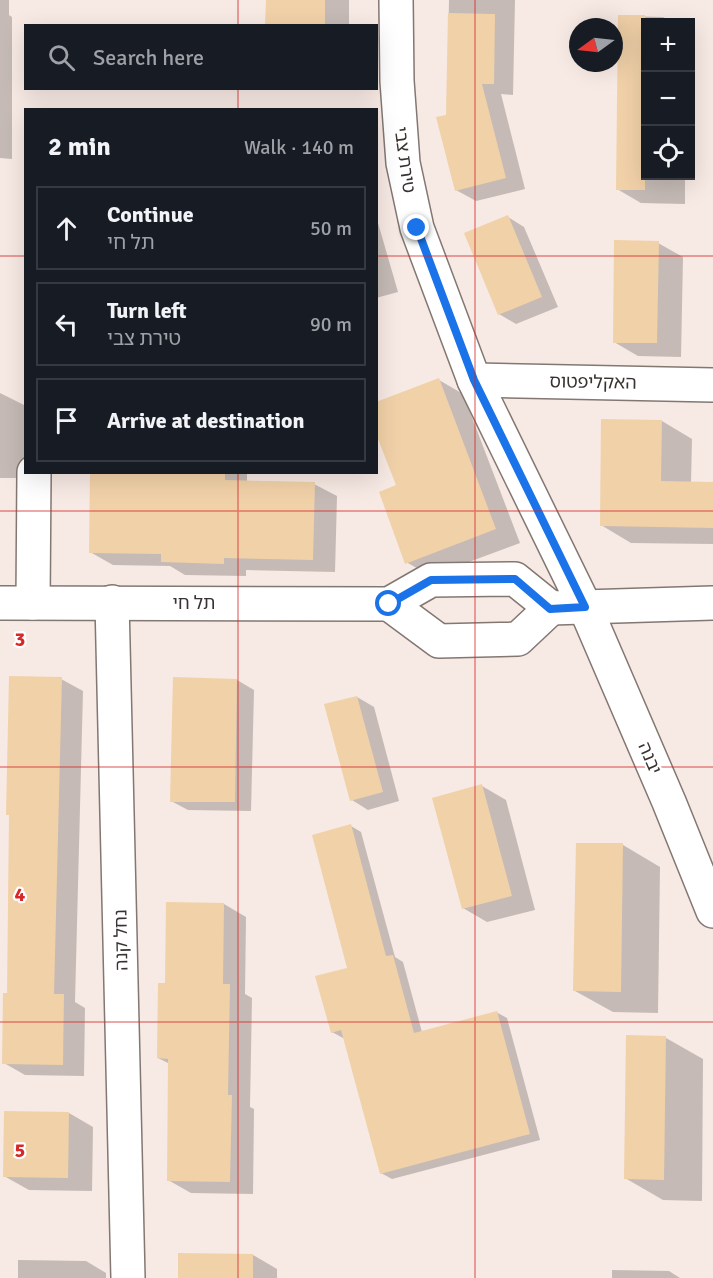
<!DOCTYPE html>
<meta charset="utf-8">
<style>
:root{--surface:#171b24;--page:#20242c;--text:#f1f3f6;--muted:#9ea1a6;--line:#363941}
body{margin:0;font-family:Signika,"Noto Sans Hebrew",sans-serif;background:var(--page);color:var(--text)}
.controls{position:absolute;right:18px;top:18px;display:grid;overflow:hidden;border-radius:0px;box-shadow:0 6px 24px #0002}
.controls button{width:54px;height:54px;display:grid;place-items:center;padding:0;border:0;border-bottom:2px solid var(--line);background:var(--surface);color:var(--text);font:30px sans-serif}
.compass{position:absolute;left:569px;top:18px;width:54px;height:54px;border-radius:50%;background:var(--surface);box-shadow:0 6px 24px #0002;rotate:255deg}
.stop{position:absolute;width:18px;height:18px;margin:-14px;border:4px solid #1a73e8;border-radius:50%;background:#fff}
.stop.end{background:#1a73e8;border-color:#fff;box-shadow:0 2px 6px #0008}
.list{margin:0;padding:0;list-style:none}
h2{display:flex;justify-content:space-between;align-items:center;height:78px;margin:0;padding:0 24px;font-size:26px}
h2 small{font-size:20px;font-weight:400;color:var(--muted)}
.list li{display:grid;grid-template-columns:39px 1fr auto;gap:18px;align-items:center;box-sizing:border-box;height:84px;margin:0 12px 12px;padding:0 12px;border:2px solid var(--line);border-radius:0px}
.list b{display:block;font-size:22px;white-space:nowrap}
.list p{margin:0;font-size:20px;white-space:nowrap;color:var(--muted)}
.list em{font-size:20px;font-style:normal;color:var(--muted)}
.icon{flex:none;width:33px;height:33px;fill:none;stroke:currentColor;stroke-width:2;stroke-linecap:round;stroke-linejoin:round}
.map{position:relative;flex:none;width:713px;height:1278px;overflow:hidden}
.search{position:absolute;background:var(--surface);box-shadow:0 6px 24px #0002;left:24px;top:24px;width:354px;height:66px;display:flex;align-items:center;gap:15px;box-sizing:border-box;padding:0 21px;border-radius:0px;color:var(--muted);font-size:22px}
.panel{position:absolute;background:var(--surface);box-shadow:0 6px 24px #0002;left:24px;top:108px;width:354px;height:366px;border-radius:0px}
.map>svg:first-child{display:block}
.shadow{fill:#0003}
.building{fill:#f1d1a8}
.lines{fill:none;stroke-linecap:round;stroke-linejoin:round}
.minor-casing{stroke:#837772;stroke-width:36}
.tertiary-casing{stroke:#837772;stroke-width:36}
.minor{stroke:#fff;stroke-width:33}
.tertiary{stroke:#fff;stroke-width:33}
.route{stroke:#1a73e8;stroke-width:8}
.grid{fill:none;stroke:#d62828;stroke-width:1.5;stroke-opacity:0.55}
.labels{text-anchor:middle;dominant-baseline:central;stroke-width:4.5;stroke-linejoin:round;paint-order:stroke}
.street-label{font-size:18px;fill:#383330;stroke:#fff}
.grid-label{font-size:20px;text-anchor:middle;font-weight:bold;fill:#d62828;stroke:#fff;stroke-width:4.5;stroke-linejoin:round;paint-order:stroke}
</style>
<div class="map">
<svg width="713" height="1278" viewBox="0 0 713 1278">
<rect width="100%" height="100%" fill="#f7e9e3"/>
<g class="shadow">
<path d="M 0,0 L 9,0 L 9,15 L 12,17 L 12,159 L 0,158 Z"/>
<rect x="267" y="0" width="82" height="26"/>
<path d="M 449,0 L 515,0 L 513,95 L 501,94 L 525,189 L 476,201 L 456,190 L 447,116 Z"/>
<path d="M 620,16 L 663,17 L 673,22 L 646,22 L 646,176 L 685,176 L 685,204 L 641,203 L 617,189 Z"/>
<path d="M 376,216 L 398,292 L 376,298 Z"/>
<path d="M 508,217 L 524,227 L 558,307 L 516,324 L 499,314 Z"/>
<path d="M 658,243 L 683,257 L 681,357 L 638,356 L 614,342 Z"/>
<path d="M 439,380 L 463,394 L 520,543 L 431,576 L 406,562 L 398,486 Z"/>
<path d="M 0,393 L 26,406 L 26,478 L 0,478 Z"/>
<path d="M 662,421 L 692,439 L 691,483 L 713,483 L 713,544 L 631,543 L 601,525 Z"/>
<path d="M 91,472 L 247,472 L 247,482 L 314,484 L 337,496 L 335,572 L 246,570 L 246,576 L 185,575 L 170,566 L 113,565 L 90,552 Z"/>
<path d="M 61,679 L 83,691 L 75,1002 L 85,1008 L 84,1076 L 25,1075 L 4,1063 L 8,995 Z"/>
<path d="M 237,680 L 254,690 L 251,811 L 188,810 L 171,801 Z"/>
<path d="M 357,697 L 374,707 L 399,801 L 368,810 L 352,800 Z"/>
<path d="M 482,786 L 506,800 L 535,910 L 487,922 L 463,908 Z"/>
<path d="M 351,826 L 361,832 L 395,957 L 403,962 L 422,1032 L 496,1012 L 507,1018 L 540,1140 L 392,1179 L 381,1173 L 345,1038 L 343,1038 L 332,1032 L 349,969 Z"/>
<path d="M 623,845 L 660,867 L 658,1013 L 613,1012 L 575,991 Z"/>
<path d="M 224,904 L 246,917 L 245,994 L 252,998 L 250,1107 L 254,1109 L 253,1194 L 191,1193 L 168,1180 L 170,1064 L 158,1058 Z"/>
<path d="M 666,1038 L 703,1059 L 702,1201 L 663,1200 L 625,1178 Z"/>
<path d="M 69,1113 L 93,1127 L 92,1191 L 29,1190 L 4,1176 Z"/>
<path d="M 253,1255 L 277,1269 L 277,1278 L 179,1278 Z"/>
<path d="M 18,1260 L 86,1261 L 106,1273 L 106,1278 L 18,1278 Z"/>
<path d="M 612,1270 L 669,1271 L 680,1278 L 612,1278 Z"/>
</g>
<g class="building">
<path d="M 266,0 L 325,0 L 325,26 L 265,26 Z"/>
<path d="M 448,13 L 495,14 L 494,84 L 482,84 L 506,178 L 455,191 L 436,117 L 446,115 Z"/>
<path d="M 618,15 L 645,15 L 645,190 L 616,190 Z"/>
<path d="M 508,215 L 542,297 L 498,315 L 464,233 Z"/>
<path d="M 614,240 L 659,241 L 657,343 L 613,343 Z"/>
<path d="M 439,378 L 496,529 L 405,564 L 379,492 L 396,485 L 376,434 L 376,402 Z"/>
<path d="M 601,419 L 662,420 L 661,481 L 713,482 L 713,528 L 600,526 Z"/>
<path d="M 90,472 L 225,472 L 225,480 L 315,482 L 313,560 L 224,558 L 224,564 L 161,562 L 161,554 L 89,553 Z"/>
<path d="M 9,676 L 62,677 L 54,994 L 64,994 L 63,1065 L 2,1064 L 3,993 L 7,993 L 9,815 L 6,815 Z"/>
<path d="M 173,677 L 237,679 L 235,802 L 170,802 Z"/>
<path d="M 357,696 L 383,792 L 350,801 L 324,704 Z"/>
<path d="M 482,784 L 512,896 L 462,909 L 432,798 Z"/>
<path d="M 351,824 L 386,956 L 393,955 L 414,1033 L 497,1011 L 530,1134 L 380,1174 L 341,1030 L 331,1033 L 315,976 L 347,968 L 312,835 Z"/>
<path d="M 576,843 L 623,843 L 621,992 L 573,991 Z"/>
<path d="M 166,902 L 224,903 L 223,984 L 230,984 L 228,1095 L 232,1095 L 230,1182 L 167,1181 L 168,1059 L 157,1058 L 158,983 L 165,983 Z"/>
<path d="M 626,1035 L 666,1036 L 664,1180 L 624,1179 Z"/>
<path d="M 4,1111 L 69,1112 L 68,1178 L 3,1177 Z"/>
<path d="M 178,1253 L 253,1254 L 253,1278 L 178,1278 Z"/>
</g>
<g class="lines">
<g class="minor-casing">
<g id="minor">
<path d="M 396,0 L 397,81 L 403,163 L 417,228 L 474,380 L 585,607 L 669,802 L 713,911"/>
<path d="M 474,380 L 713,385"/>
<path d="M 112,602 L 128,1278"/>
<path d="M 33,603 L 34,472"/>
</g>
</g>
<g class="tertiary-casing">
<g id="tertiary">
<path d="M 0,603 L 389,604 L 431,580 L 515,579 L 551,608 L 713,603"/>
<path d="M 389,604 L 439,641 L 518,639 L 551,608"/>
</g>
</g>
<use href="#minor" class="minor"/>
<use href="#tertiary" class="tertiary"/>
</g>
<g class="lines">
<path class="route" d="M 389,604 L 431,580 L 515,579 L 550,609 L 585,607 L 474,380 L 417,228"/>
</g>
<path class="grid" d="M 238,0 L 238,26M 475,0 L 475,1278M 238,88 L 238,110M 0,256 L 26,256M 376,256 L 713,256M 238,472 L 238,1278M 0,511 L 713,511M 0,767 L 713,767M 0,1022 L 713,1022"/>
<g class="labels">
<g class="street-label">
<text transform="translate(405 160) rotate(82)">טירת צבי</text>
<text transform="translate(593 382) rotate(1)">האקליפטוס</text>
<text x="194" y="603">תל חי</text>
<text transform="translate(650 758) rotate(67)">יבנה</text>
<text transform="translate(121 940) rotate(-91)">נחל קנה</text>
</g>
</g>
<g class="grid-label">
<text x="20" y="646">3</text>
<text x="20" y="901">4</text>
<text x="20" y="1157">5</text>
</g>
</svg>
<div class="controls">
<button>+</button>
<button>−</button>
<button><svg class="icon" aria-label="locate" viewBox="0 0 24 24"><circle cx="12" cy="12" r="6"/><path d="M12 2v4M12 18v4M2 12h4M18 12h4"/></svg></button>
</div>
<svg class="compass" viewBox="-18 -18 36 36"><path d="M0-13l5 13h-10z" fill="#e53935"/><path d="M0 13l5-13h-10z" fill="#9ea1a6"/></svg>
<div class="stop" style="left:389px;top:604px"></div>
<div class="stop end" style="left:417px;top:228px"></div>
<div class="search"><svg class="icon" aria-label="search" viewBox="0 0 24 24"><circle cx="10" cy="10" r="6"/><path d="M15 15l6 6"/></svg>Search here</div>
<section class="panel">
<h2>2 min<small>Walk · 140 m</small></h2>
<ul class="list">
<li><svg class="icon" aria-label="ahead" viewBox="0 0 24 24"><path d="M12 20V5M6 11l6-6 6 6"/></svg><div><b>Continue</b><p>תל חי</p></div><em>50 m</em></li>
<li><svg class="icon" aria-label="left" viewBox="0 0 24 24"><path d="M17 20v-9H6M10 6l-5 5 5 5"/></svg><div><b>Turn left</b><p>טירת צבי</p></div><em>90 m</em></li>
<li><svg class="icon" aria-label="arrive" viewBox="0 0 24 24"><path d="M6 21V4h12l-3 4 3 4H6"/></svg><div><b>Arrive at destination</b></div></li>
</ul>
</section>
</div>
